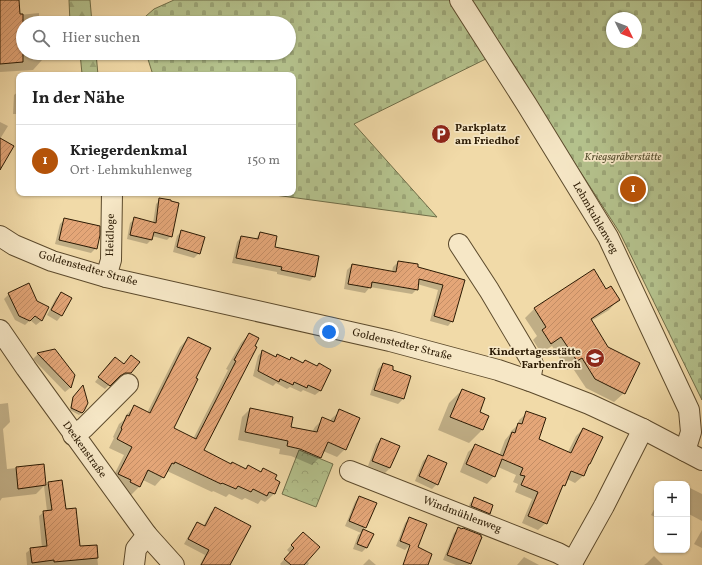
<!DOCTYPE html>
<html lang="de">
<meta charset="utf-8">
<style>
:root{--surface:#fff;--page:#f2f2f2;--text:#222;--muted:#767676;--line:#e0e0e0;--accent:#b45309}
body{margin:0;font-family:Vollkorn,serif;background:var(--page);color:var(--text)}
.controls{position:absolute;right:12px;bottom:12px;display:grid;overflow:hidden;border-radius:8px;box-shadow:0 1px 3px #0004}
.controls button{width:36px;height:36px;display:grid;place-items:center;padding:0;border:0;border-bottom:1px solid var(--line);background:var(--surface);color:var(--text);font:20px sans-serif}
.compass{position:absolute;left:606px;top:12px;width:36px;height:36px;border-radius:50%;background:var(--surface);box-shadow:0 1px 3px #0004;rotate:133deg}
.you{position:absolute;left:329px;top:332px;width:14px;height:14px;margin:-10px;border:3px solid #fff;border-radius:50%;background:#1a73e8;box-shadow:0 0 0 6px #1a73e833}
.badge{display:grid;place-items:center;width:26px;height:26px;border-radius:50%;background:var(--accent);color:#fff;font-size:13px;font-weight:700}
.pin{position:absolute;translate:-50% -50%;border:2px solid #fff;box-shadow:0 1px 4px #0006}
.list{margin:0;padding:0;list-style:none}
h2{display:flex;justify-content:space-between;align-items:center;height:52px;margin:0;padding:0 16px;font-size:17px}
h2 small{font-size:13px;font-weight:400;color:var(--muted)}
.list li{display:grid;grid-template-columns:26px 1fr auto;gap:12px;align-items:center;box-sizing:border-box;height:72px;padding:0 16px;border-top:1px solid var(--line)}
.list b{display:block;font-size:15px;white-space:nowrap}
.list p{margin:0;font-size:13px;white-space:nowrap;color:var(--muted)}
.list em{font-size:13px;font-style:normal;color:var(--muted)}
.icon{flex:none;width:22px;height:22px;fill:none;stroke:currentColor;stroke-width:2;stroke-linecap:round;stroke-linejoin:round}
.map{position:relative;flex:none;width:702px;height:565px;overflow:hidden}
.search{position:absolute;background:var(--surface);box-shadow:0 1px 3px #0004;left:16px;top:16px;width:280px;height:44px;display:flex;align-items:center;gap:10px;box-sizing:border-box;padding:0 14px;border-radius:22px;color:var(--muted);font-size:15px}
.panel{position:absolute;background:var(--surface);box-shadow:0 1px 3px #0004;left:16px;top:72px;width:280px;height:124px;border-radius:8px}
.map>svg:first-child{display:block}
.forest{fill:url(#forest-firs);stroke:#706e48}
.cemetery{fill:url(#cemetery-stones);stroke:#706e48;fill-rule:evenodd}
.park{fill:url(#park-crowns);stroke:#706e48}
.shadow{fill:#0003}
.building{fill:url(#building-hatch);stroke:#2b1a03}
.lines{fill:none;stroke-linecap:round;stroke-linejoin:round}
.minor-casing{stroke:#5c4a2c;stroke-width:22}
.minor{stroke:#f6e7c6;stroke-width:20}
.labels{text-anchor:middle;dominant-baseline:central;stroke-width:3.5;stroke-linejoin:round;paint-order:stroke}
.poi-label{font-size:11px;font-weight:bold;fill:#2b1a03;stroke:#f6e7c6;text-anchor:start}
.park-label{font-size:11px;font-style:italic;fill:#544c2c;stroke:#f6e7c6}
.street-label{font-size:11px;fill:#2b1a03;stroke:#f6e7c6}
</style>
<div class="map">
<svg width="702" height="565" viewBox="0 0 702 565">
<defs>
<pattern id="forest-firs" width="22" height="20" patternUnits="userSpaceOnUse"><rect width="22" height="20" fill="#b4c18c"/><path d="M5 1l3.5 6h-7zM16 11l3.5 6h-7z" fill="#9ba577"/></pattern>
<pattern id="cemetery-stones" width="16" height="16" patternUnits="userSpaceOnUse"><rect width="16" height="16" fill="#b4c18c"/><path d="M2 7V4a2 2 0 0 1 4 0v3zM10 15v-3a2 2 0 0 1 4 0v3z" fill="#9ba577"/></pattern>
<pattern id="park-crowns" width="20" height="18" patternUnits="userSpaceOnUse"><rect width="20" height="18" fill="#b4c18c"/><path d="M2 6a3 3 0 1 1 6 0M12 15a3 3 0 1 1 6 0" fill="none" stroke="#9ba577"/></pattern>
<pattern id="building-hatch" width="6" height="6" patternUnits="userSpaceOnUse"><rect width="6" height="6" fill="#e4a678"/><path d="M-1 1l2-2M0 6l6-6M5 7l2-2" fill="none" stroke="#c48e66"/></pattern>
</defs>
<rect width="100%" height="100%" fill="#f1daa8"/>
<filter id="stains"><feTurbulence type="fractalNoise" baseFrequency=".005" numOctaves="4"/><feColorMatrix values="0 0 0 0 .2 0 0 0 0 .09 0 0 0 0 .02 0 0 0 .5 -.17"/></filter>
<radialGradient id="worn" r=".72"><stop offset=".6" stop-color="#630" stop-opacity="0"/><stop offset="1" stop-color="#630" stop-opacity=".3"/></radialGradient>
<g class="forest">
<path d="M 69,0 L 90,0 L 92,23 L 70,23 Z"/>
<path d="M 80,53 L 96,53 L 98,75 L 77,75 L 82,74 Z"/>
</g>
<path class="cemetery" d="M 174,0 L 702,0 L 702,400 L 620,233 L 502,51 L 354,124 L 437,217 L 260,193 L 293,193 L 293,75 L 153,75 L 146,53 L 289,53 L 289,23 L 138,23 L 154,9 ZM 612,18 L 636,18 L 636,42 L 612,42 Z"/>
<path class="park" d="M 299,450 L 333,464 L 316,507 L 282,494 Z"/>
<g class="shadow">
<path d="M 0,0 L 18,0 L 19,15 L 39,13 L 39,23 L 23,23 L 23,53 L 42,53 L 42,60 L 33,70 L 0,72 Z"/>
<path d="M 19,91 L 19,114 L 13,114 L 14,95 Z"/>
<path d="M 0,122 L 8,126 L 0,139 L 0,168 Z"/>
<path d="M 160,200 L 171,236 L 167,240 L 152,236 L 151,240 L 147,244 L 127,239 L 130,223 L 135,219 L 153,223 L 156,204 Z"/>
<path d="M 65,219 L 96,248 L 91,253 L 55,244 L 60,224 Z"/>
<path d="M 182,231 L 199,253 L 194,258 L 173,252 L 177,236 Z"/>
<path d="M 260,233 L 274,247 L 314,276 L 310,281 L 277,274 L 277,272 L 232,263 L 237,242 L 241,237 L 255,240 Z"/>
<path d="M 398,262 L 464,281 L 452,321 L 448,326 L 430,321 L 438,290 L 417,284 L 417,289 L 412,294 L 370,287 L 365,293 L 344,289 L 347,270 L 352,265 L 392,272 L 393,267 Z"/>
<path d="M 606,290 L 618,300 L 609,310 L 591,321 L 624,393 L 614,402 L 586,388 L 572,367 L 567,370 L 552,346 L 541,353 L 533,340 L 537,336 L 525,318 L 535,308 Z"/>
<path d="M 61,293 L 71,299 L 61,316 L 57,321 L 47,315 L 56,298 Z"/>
<path d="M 9,294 L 37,302 L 48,307 L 41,321 L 36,325 L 30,320 L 25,325 L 15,320 L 4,299 Z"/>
<path d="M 249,334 L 202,451 L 231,464 L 245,469 L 248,466 L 260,472 L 263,470 L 274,480 L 279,482 L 274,494 L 265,502 L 261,500 L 258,504 L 245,498 L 242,500 L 229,494 L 226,497 L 213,491 L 212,492 L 167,471 L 163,477 L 155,486 L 143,480 L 139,487 L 131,495 L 110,483 L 124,455 L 109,448 L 114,438 L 113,437 L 119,424 L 124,420 L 126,415 L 134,407 L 147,413 L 180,347 L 188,338 L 195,379 L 172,428 L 193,439 L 228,370 L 226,369 L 241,343 Z"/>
<path d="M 54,350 L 74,375 L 70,388 L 65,392 L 33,359 L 38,354 Z"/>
<path d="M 262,351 L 275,358 L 277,355 L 289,361 L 292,358 L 303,364 L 330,370 L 320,391 L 315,395 L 303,390 L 301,392 L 290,387 L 287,389 L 276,383 L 273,386 L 253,376 L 258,356 Z"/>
<path d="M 131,356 L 131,372 L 127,377 L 121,376 L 115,379 L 105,389 L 95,382 L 111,362 L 123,365 Z"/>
<path d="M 383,364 L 391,371 L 410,376 L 403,399 L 398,404 L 370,395 L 378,369 Z"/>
<path d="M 83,387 L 84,411 L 79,415 L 70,410 L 72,400 Z"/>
<path d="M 462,390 L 478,413 L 488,417 L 482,430 L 469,443 L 438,430 L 449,403 Z"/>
<path d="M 8,403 L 10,422 L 3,429 L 7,469 L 43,465 L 45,486 L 48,483 L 65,510 L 79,547 L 96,546 L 98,565 L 26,565 L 27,565 L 26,553 L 31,549 L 42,548 L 39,516 L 44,512 L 47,511 L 44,486 L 36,494 L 2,498 L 0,501 L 0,404 Z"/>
<path d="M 250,409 L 290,427 L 312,432 L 315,427 L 323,419 L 330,422 L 331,419 L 340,411 L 345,449 L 337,457 L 323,451 L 320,457 L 312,465 L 291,456 L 279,454 L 280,449 L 238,440 L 242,417 Z"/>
<path d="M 527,413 L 538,439 L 568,452 L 576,436 L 583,429 L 590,464 L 587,467 L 583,476 L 575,483 L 567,479 L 564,485 L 561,489 L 546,523 L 538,530 L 522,523 L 532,499 L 515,492 L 518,484 L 513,482 L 516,475 L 498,467 L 494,476 L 487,484 L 460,472 L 468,452 L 476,445 L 499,456 L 505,440 L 510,434 L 511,431 L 518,425 L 519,420 Z"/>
<path d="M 381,439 L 398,446 L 390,468 L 385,473 L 368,466 L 376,444 Z"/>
<path d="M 428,456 L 437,484 L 432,489 L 415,481 L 423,461 Z"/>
<path d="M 677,481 L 682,484 L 674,484 Z"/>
<path d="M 689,484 L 690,488 L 702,494 L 702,521 L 687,513 L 687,485 Z"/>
<path d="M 359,497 L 365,528 L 362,530 L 366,548 L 362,552 L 353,549 L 358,535 L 361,533 L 345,526 L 355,502 Z"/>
<path d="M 475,498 L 489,513 L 484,518 L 467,511 L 470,503 Z"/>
<path d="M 657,504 L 657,518 L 651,515 Z"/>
<path d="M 216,508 L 229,565 L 200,565 L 205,555 L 184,544 L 193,528 L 197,523 L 203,527 L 211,512 Z"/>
<path d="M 410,518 L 410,545 L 405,550 L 396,546 L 405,523 Z"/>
<path d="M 459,529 L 480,538 L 469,565 L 456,565 L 443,560 L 454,533 Z"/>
<path d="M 702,530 L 702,548 L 694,544 Z"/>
<path d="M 687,535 L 690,536 L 687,542 Z"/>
<path d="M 298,538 L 306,561 L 309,563 L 308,565 L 281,565 L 280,564 L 290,553 L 287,550 Z"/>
<path d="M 654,556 L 663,565 L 644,565 L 647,563 Z"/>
<path d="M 524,557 L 539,565 L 517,565 Z"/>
<path d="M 369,559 L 376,565 L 363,565 Z"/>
</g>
<g class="building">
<path d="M 0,0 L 19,0 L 20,14 L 23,14 L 23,62 L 0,64 Z"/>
<path d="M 0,138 L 14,146 L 0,170 Z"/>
<path d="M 159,198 L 171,200 L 171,201 L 179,203 L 172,237 L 154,232 L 152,240 L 130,235 L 134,217 L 156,223 Z"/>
<path d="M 64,218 L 100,226 L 100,235 L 97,249 L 59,240 Z"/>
<path d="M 181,230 L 205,237 L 200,254 L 177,247 Z"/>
<path d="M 260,232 L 277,236 L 275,247 L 319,256 L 315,277 L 281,270 L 282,267 L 236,258 L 241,236 L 258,239 Z"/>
<path d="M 398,261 L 418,264 L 418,267 L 465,280 L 453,322 L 434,316 L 443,285 L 419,279 L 418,290 L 372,282 L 371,288 L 348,284 L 352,264 L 396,272 Z"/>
<path d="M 594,269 L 606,289 L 611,286 L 620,300 L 591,319 L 608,347 L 640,363 L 625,394 L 595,379 L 582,358 L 577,361 L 561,337 L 551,344 L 542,330 L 546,327 L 534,308 Z"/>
<path d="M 29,283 L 37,301 L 49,307 L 42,321 L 35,316 L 30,321 L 19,316 L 8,293 Z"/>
<path d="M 61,292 L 72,298 L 62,316 L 51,310 Z"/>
<path d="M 249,333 L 259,338 L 255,346 L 257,347 L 204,450 L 231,464 L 232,462 L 246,469 L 248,465 L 261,472 L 263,468 L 277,475 L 275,479 L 280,482 L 275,494 L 269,492 L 267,496 L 253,489 L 251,492 L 238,486 L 236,489 L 222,483 L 221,484 L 175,462 L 174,464 L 172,463 L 164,478 L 148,470 L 140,487 L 130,482 L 131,480 L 118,474 L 132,447 L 117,439 L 122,429 L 121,428 L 127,415 L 129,416 L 134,405 L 150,413 L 188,337 L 211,348 L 196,378 L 198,379 L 174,428 L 196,439 L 236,361 L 234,360 Z"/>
<path d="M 55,349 L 75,375 L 71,388 L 37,353 Z"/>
<path d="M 262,350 L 276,357 L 277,354 L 290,360 L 291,357 L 303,363 L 305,360 L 317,366 L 319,363 L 331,370 L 321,391 L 308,385 L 307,388 L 294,382 L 293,385 L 280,379 L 279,382 L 258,371 Z"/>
<path d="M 131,355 L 140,362 L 131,373 L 125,373 L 120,376 L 110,386 L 98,377 L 115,357 L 124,364 Z"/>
<path d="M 383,363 L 393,366 L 393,370 L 411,376 L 404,399 L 374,390 Z"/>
<path d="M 83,385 L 88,403 L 84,411 L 82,413 L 71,408 L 73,397 Z"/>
<path d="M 462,389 L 485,398 L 480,412 L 489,416 L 483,430 L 450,417 Z"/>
<path d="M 250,408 L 293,417 L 291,427 L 317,432 L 322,417 L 334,422 L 339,409 L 360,418 L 346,450 L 328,442 L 321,458 L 300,449 L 287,446 L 288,441 L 245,432 Z"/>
<path d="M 526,411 L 546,418 L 539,439 L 571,453 L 583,428 L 603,437 L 590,464 L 589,464 L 584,476 L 571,471 L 565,486 L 563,485 L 547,524 L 528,516 L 538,492 L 521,485 L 525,476 L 520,475 L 523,468 L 502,459 L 495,477 L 466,464 L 475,444 L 503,456 L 512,432 L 515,433 L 518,423 L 522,424 Z"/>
<path d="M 381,438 L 400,446 L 390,468 L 372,461 Z"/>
<path d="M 428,455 L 447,463 L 438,485 L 419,476 Z"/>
<path d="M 44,464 L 46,485 L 18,489 L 16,467 Z"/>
<path d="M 62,480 L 66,509 L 76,508 L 80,546 L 97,545 L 98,558 L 54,562 L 54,560 L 32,563 L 30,548 L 47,546 L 43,511 L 52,510 L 48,482 Z"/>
<path d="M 359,496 L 377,503 L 366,528 L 349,521 Z"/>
<path d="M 474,497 L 493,505 L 490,514 L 471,506 Z"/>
<path d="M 215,507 L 251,526 L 230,565 L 201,565 L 209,550 L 188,539 L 197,522 L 205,526 Z"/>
<path d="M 409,517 L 427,524 L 418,547 L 432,554 L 428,565 L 403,565 L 410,545 L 400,541 Z"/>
<path d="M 458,527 L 462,529 L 463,528 L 481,535 L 481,537 L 482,537 L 471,564 L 447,555 Z"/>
<path d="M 363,529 L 374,534 L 367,548 L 357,544 Z"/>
<path d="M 303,532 L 320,547 L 304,565 L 291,565 L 284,559 L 294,548 L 291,545 Z"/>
</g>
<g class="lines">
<g class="minor-casing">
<g id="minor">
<path d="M 460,0 L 527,105 L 608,237 L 689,410 L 691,432 L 685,451"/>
<path d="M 0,236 L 14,245 L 52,261 L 106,277 L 390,341 L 498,370 L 530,381 L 589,404 L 643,429 L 702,460"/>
<path d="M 459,244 L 489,290 L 533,364 L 530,381"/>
<path d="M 106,277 L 111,260 L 112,193"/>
<path d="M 0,330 L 26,368 L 147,535 L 174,565"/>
<path d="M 73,435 L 84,428 L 128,384"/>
<path d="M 350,471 L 558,553 L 573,561"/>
<path d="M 134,565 L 136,549 L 147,535"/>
<path d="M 571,565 L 604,506 L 643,429"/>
</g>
</g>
<use href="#minor" class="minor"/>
</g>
<defs>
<g id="parking-disc" transform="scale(1)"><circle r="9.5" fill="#8f2418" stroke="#f6e7c6"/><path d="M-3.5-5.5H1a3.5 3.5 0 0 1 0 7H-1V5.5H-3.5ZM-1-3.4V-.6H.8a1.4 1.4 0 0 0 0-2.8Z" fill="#fff"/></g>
<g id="school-disc" transform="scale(1)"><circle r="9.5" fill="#8f2418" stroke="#f6e7c6"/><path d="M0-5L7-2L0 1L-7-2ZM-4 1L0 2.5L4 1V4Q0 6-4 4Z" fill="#fff"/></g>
</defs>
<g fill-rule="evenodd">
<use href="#parking-disc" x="441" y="134"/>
<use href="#school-disc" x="595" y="358"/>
</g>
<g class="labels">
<g class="poi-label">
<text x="455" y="128">Parkplatz<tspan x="455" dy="13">am Friedhof</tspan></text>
<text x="581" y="352" text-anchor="end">Kindertagesstätte<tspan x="581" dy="13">Farbenfroh</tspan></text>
</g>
<g class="park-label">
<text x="623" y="157">Kriegsgräberstätte</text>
</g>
<g class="street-label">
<text transform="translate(595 218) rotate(60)">Lehmkuhlenweg</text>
<text transform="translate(111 235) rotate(-89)">Heidloge</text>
<text transform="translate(88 269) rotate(16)">Goldenstedter Straße</text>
<text transform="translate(402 345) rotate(14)">Goldenstedter Straße</text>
<text transform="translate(84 450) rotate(54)">Deekenstraße</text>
<text transform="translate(462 515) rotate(21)">Windmühlenweg</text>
</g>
</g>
<rect width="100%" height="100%" filter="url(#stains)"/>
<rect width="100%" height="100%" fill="url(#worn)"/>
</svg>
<div class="controls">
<button>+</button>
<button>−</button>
</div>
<svg class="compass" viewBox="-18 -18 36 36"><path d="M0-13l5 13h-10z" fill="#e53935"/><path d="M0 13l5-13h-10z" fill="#767676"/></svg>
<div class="you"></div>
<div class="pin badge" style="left:633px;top:189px">1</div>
<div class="search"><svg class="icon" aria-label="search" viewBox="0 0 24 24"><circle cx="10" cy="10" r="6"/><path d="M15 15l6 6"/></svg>Hier suchen</div>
<section class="panel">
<h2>In der Nähe<small></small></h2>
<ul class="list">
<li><span class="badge">1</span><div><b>Kriegerdenkmal</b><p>Ort · Lehmkuhlenweg</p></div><em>150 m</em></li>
</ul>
</section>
</div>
